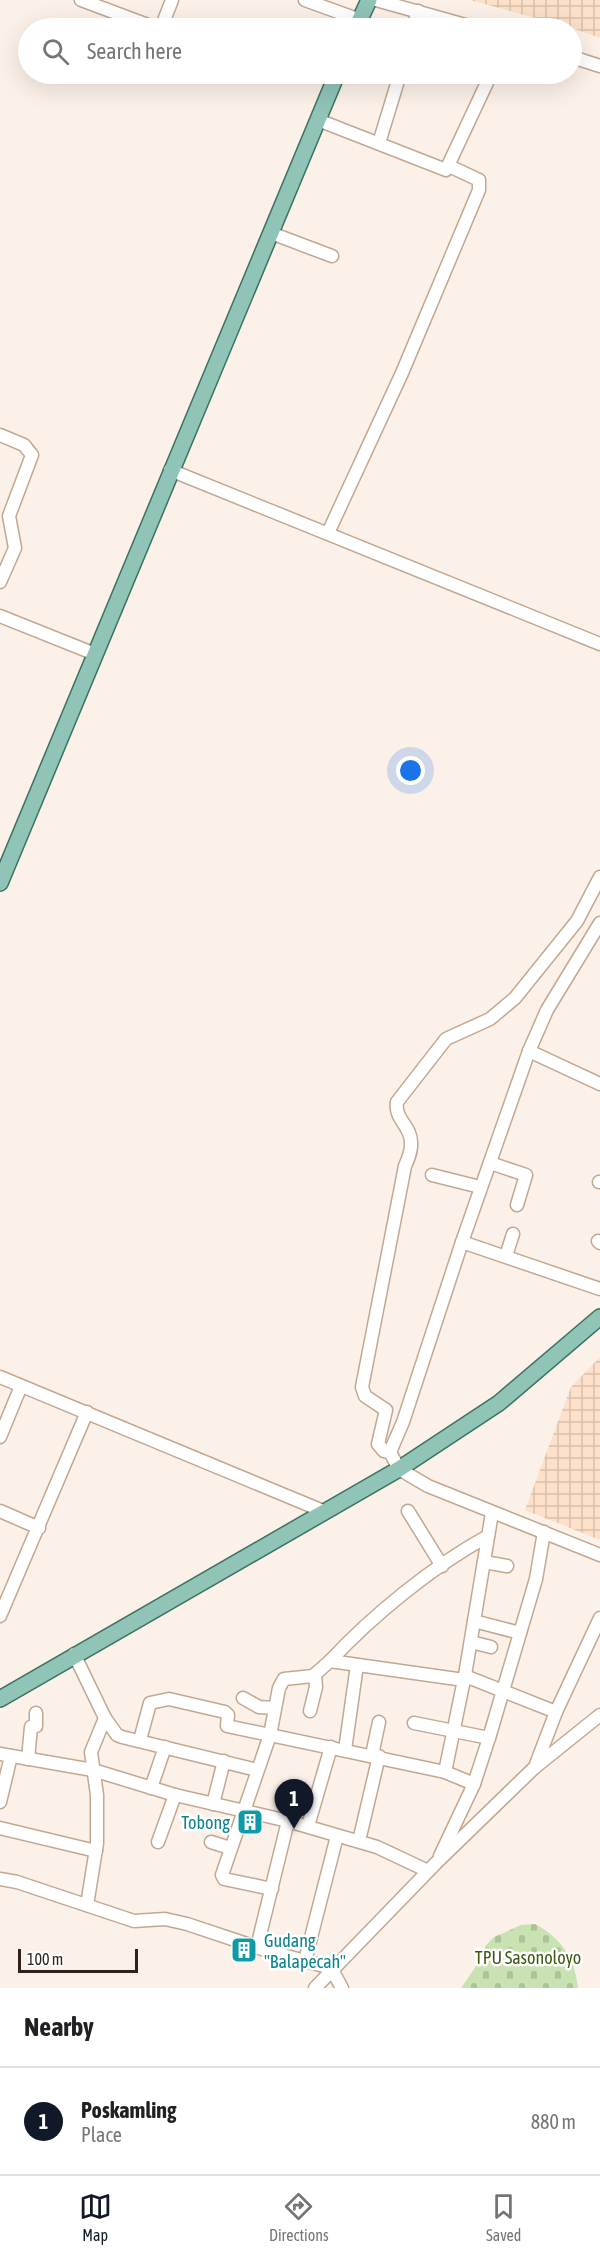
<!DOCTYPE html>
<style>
:root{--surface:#fff;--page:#f6f6f6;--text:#202124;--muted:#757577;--line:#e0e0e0;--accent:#111827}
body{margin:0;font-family:"Asap Condensed",sans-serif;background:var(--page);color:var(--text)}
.scale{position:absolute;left:18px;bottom:15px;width:120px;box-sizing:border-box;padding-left:6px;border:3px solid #2e231b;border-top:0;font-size:16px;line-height:21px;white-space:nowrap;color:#2e231b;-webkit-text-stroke:4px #fff;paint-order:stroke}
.you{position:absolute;left:411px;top:771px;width:21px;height:21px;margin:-15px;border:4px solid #fff;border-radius:50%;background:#1a73e8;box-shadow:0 0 0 9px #1a73e833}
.badge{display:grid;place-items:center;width:39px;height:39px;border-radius:50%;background:var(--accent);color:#fff;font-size:20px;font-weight:700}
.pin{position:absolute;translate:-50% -50px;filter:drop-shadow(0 2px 3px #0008)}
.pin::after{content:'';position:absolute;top:32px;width:21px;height:18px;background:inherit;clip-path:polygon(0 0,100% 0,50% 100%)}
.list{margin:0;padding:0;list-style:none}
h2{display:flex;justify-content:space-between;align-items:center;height:78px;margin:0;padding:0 24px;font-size:26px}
h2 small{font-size:20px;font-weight:400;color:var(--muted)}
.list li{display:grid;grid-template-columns:39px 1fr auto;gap:18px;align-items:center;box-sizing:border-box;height:108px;padding:0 24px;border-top:2px solid var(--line)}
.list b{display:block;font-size:22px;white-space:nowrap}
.list p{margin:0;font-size:20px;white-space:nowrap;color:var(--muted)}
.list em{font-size:20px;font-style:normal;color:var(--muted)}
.icon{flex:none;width:33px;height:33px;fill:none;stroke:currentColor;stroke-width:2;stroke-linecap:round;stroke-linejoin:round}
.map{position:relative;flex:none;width:600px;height:1988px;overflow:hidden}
.search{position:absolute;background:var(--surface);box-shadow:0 6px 24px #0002;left:18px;right:18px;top:18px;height:66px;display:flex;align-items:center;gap:15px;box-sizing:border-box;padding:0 21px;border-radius:33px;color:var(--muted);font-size:22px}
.sheet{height:186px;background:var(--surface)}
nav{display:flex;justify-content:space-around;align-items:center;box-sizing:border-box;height:84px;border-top:2px solid var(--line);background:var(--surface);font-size:16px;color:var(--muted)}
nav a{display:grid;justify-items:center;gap:3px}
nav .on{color:var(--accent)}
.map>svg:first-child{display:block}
.industrial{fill:url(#industrial-grid)}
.cemetery{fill:url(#cemetery-stones)}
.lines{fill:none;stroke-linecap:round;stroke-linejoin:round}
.minor-casing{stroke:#c2a891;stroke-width:15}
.major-casing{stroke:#3c7261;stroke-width:18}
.minor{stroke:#fff;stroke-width:12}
.major{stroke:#8fc4b6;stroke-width:15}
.labels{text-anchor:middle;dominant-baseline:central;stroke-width:5;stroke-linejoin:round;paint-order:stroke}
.culture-label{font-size:18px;fill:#0d838f;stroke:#fff;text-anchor:end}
.park-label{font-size:18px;fill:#3c5914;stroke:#fff}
</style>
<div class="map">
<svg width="600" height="1988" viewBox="0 0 600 1988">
<defs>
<pattern id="industrial-grid" width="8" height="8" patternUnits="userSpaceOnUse" patternTransform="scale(1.5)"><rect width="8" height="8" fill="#fce0c9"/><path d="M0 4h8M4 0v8" fill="none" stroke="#d8c0ac"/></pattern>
<pattern id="cemetery-stones" width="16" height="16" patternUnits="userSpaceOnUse" patternTransform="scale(1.5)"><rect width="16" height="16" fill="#c9e2b1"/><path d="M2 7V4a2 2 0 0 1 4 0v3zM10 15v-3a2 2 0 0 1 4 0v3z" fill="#adc298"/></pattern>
</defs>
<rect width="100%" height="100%" fill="#fcf1e8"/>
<g class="industrial">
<path d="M 470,0 L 600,0 L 600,38 L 572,28 Z"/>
<path d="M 600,1357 L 600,1540 L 525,1510 L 571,1387 Z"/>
</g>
<path class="cemetery" d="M 535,1924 C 561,1938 575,1958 578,1988 L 461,1988 L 483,1956 L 486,1945 L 494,1937 L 521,1925 Z"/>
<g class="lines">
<g class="minor-casing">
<g id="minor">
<path d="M 81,0 L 156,28"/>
<path d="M 305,0 L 360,20"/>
<path d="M 376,0 L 476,28"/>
<path d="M 161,28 L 172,0"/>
<path d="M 413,28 L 418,11"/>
<path d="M 572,57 L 600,66"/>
<path d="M 318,120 L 446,170 L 491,74"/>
<path d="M 379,143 L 400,74"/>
<path d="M 271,233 L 332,256"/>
<path d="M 0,435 L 24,445 L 32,455 L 9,516 L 15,548 L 0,582"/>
<path d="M 170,470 L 600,644"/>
<path d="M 328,533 L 402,373 L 479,190 L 479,180 L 449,166"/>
<path d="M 0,616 L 95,654"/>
<path d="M 600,923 L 547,1010 L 529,1051 L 462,1242 L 403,1422 L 390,1452 L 399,1469 L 428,1486 L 600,1555"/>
<path d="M 529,1051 L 600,1084"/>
<path d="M 490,1163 L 526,1175 L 517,1205"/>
<path d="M 432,1175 L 480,1187"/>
<path d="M 599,1182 L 600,1182"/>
<path d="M 598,1241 L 600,1243"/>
<path d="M 462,1242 L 600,1289"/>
<path d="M 506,1256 L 513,1234"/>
<path d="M 0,1377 L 323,1511"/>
<path d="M 0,1437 L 21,1386"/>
<path d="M 390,1452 L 384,1451 L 378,1444 L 386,1410 L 365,1396 L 362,1387 L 405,1166 C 408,1159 412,1151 411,1142 C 411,1126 394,1119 397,1102 L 446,1039 L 490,1019 L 515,998 L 577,921 L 600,877"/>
<path d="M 0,1511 L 39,1528"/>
<path d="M 408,1511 L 442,1566"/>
<path d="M 484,1562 L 507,1566"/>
<path d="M 0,1616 L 87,1412"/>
<path d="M 474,1621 L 520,1633"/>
<path d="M 471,1642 L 491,1647"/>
<path d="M 74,1654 L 105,1718 L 91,1752 L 97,1795 L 97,1843 L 87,1905"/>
<path d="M 330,1661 C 373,1615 433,1566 488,1536"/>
<path d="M 465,1676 L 556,1712"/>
<path d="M 243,1698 L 259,1707 L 274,1708"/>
<path d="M 310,1711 L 316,1687 L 315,1675"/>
<path d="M 105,1718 L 117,1735 L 122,1737 L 257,1770"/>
<path d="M 414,1723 L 489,1738 L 536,1579 L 544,1532"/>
<path d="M 140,1740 L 150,1703 L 169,1699 L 225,1712 L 228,1715 L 227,1726 L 445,1772 L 465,1675 L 492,1513"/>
<path d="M 345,1750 L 357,1665"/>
<path d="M 0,1754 L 93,1770 L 175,1795 L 288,1821 L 377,1847 L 428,1871"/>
<path d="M 372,1755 L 379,1722"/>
<path d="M 28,1759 L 31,1727 L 36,1726 L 36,1713"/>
<path d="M 535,1767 L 556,1712 L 600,1618"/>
<path d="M 445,1772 L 474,1784"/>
<path d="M 151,1788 L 165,1747"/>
<path d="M 0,1802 L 11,1756"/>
<path d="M 213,1804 L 224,1761"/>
<path d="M 308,1826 L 331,1747"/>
<path d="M 0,1828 L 96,1851"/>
<path d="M 359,1841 L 379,1756"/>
<path d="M 158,1842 L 175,1795"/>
<path d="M 211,1842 L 230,1848"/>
<path d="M 440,1856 L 474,1784 L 489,1738"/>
<path d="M 0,1879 L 17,1882 L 134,1921 L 165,1919 L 187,1924 L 268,1951 L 331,1968 L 342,1988"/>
<path d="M 272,1889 L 224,1879 L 222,1875 L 270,1735 L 279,1688 L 284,1679 L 313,1676 L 330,1661 L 464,1680"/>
<path d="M 257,1947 L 288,1821"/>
<path d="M 305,1961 L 337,1836"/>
<path d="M 315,1988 L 436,1863 L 534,1768 L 600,1715"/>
</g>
</g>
<g class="major-casing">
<g id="major">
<path d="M 356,28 L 369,0"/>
<path d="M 0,883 L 337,74"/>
<path d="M 0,1699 L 399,1469 L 499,1403 L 600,1317"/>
</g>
</g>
<use href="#minor" class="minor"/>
<use href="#major" class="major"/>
</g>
<defs>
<g id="building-square" transform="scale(1.35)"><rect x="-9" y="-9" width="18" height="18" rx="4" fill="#0f9aa8" stroke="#fff"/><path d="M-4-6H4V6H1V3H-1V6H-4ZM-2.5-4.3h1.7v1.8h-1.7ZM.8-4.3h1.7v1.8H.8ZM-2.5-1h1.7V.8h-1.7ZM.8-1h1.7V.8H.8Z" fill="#fff"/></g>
</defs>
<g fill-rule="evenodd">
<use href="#building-square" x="250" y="1822"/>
<use href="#building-square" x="244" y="1950"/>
</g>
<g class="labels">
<g class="culture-label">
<text x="230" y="1822">Tobong</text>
<text x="264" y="1940" text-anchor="start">Gudang<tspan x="264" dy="21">"Balapecah"</tspan></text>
</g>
<g class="park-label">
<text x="528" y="1957">TPU Sasonoloyo</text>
</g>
</g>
</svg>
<div class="scale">100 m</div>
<div class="you"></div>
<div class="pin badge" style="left:294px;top:1829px">1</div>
<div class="search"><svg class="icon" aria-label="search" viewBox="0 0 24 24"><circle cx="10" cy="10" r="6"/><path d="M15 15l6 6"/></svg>Search here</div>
</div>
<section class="sheet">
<h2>Nearby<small></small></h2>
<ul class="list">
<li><span class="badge">1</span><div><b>Poskamling</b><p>Place</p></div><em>880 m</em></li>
</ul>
</section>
<nav>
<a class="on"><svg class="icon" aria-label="map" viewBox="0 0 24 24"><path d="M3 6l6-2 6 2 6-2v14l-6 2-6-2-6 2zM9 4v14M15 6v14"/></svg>Map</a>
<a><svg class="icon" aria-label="directions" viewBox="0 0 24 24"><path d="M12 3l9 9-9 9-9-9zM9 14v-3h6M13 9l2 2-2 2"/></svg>Directions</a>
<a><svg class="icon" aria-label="saved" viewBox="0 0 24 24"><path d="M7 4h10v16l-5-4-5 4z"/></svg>Saved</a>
</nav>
